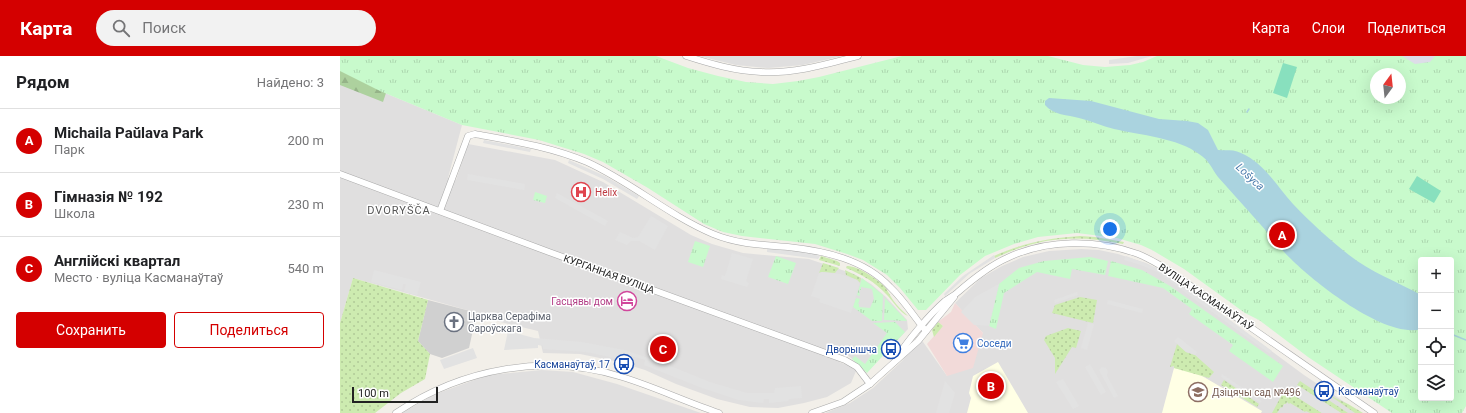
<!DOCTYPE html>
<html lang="ru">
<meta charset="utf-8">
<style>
:root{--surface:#fff;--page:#f2f2f2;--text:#202124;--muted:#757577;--line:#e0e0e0;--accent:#d40000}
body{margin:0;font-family:Roboto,sans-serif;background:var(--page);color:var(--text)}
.controls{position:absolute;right:12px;bottom:12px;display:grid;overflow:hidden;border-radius:4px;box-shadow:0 4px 16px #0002}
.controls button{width:36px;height:36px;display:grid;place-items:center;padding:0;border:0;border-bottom:1px solid var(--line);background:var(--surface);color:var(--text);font:20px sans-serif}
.compass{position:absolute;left:1030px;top:12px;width:36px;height:36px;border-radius:50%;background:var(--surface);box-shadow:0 4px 16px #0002;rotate:15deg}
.scale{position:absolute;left:12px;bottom:10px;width:86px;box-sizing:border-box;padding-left:4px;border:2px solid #222;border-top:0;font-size:11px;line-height:14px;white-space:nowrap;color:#222;-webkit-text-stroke:3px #fff;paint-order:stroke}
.you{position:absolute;left:770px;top:173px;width:14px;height:14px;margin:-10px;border:3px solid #fff;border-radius:50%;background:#1a73e8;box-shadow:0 0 0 6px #1a73e833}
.badge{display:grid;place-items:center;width:26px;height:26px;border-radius:50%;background:var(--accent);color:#fff;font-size:13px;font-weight:700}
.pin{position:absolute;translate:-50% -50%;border:2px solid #fff;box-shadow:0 1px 4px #0006}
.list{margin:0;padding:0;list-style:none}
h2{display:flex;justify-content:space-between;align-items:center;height:52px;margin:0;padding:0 16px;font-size:17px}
h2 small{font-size:13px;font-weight:400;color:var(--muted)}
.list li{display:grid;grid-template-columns:26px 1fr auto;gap:12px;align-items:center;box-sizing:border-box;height:64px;padding:0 16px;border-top:1px solid var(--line)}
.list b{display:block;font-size:15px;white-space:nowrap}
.list p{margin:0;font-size:13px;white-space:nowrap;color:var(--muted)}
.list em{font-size:13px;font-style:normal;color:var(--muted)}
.actions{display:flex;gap:8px;padding:12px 16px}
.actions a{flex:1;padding:9px 0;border:1px solid var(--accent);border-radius:4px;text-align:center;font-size:14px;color:var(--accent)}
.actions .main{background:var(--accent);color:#fff}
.icon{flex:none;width:22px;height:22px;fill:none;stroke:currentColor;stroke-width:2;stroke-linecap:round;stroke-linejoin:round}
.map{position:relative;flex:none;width:1126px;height:357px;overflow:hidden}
header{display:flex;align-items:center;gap:24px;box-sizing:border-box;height:56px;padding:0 20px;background:var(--accent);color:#fff}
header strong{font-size:19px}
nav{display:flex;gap:22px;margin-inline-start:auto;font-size:14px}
.search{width:280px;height:36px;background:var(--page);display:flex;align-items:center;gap:10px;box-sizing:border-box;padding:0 14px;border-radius:22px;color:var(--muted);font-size:15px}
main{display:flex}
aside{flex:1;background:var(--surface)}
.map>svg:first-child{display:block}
.residential{fill:#e0dfdf}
.commercial{fill:#f2dad9}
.education{fill:#ffffe5}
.religious{fill:#d0d0d0}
.grass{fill:url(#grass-dots)}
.forest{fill:url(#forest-firs)}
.park{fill:url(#park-tufts);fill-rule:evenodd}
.pitch{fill:#88e0be}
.parking{fill:#e2e2e2}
.plaza{fill:#dddde8}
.water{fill:#aad3df}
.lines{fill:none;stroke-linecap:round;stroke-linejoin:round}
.stream{stroke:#aad3df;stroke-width:1.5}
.minor-casing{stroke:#a9a9a9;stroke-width:7}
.minor{stroke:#fff;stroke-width:6}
.labels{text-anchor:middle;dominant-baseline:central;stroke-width:3;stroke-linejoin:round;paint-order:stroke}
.health-label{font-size:10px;fill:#be3a42;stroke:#fff;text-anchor:start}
.street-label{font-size:10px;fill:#222;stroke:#fff}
.hotel-label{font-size:10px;fill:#b23c85;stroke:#fff;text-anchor:end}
.worship-label{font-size:10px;fill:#5b616d;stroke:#fff;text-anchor:start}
.shop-label{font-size:10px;fill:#366cbe;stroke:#fff;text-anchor:start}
.transit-label{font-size:10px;fill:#164399;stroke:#fff;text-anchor:end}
.education-label{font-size:10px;fill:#785e54;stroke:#fff;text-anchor:start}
.water-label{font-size:11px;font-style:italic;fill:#4a7aab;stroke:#fff}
.neighbourhood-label{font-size:11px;letter-spacing:1px;fill:#555;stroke:#fff}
</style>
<header>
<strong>Карта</strong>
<div class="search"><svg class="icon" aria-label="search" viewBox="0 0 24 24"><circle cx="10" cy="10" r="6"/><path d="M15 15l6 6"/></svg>Поиск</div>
<nav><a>Карта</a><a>Слои</a><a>Поделиться</a></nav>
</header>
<main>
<aside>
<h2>Рядом<small>Найдено: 3</small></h2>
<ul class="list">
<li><span class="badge">A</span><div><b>Michaila Paŭlava Park</b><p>Парк</p></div><em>200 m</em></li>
<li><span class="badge">B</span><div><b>Гімназія № 192</b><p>Школа</p></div><em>230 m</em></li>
<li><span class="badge">C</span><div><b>Англійскі квартал</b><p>Место · вуліца Касманаўтаў</p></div><em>540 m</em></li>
</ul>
<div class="actions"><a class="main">Сохранить</a><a>Поделиться</a></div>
</aside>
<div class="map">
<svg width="1126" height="357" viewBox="0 0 1126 357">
<defs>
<pattern id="grass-dots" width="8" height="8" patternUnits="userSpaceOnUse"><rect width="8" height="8" fill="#cdebb0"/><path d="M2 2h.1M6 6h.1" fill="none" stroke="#b0c997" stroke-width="1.8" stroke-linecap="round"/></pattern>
<pattern id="forest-firs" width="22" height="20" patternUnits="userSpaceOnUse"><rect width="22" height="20" fill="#add19e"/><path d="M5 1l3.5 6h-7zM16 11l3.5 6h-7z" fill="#95b388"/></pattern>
<pattern id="park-tufts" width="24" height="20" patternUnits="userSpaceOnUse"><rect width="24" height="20" fill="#c8facc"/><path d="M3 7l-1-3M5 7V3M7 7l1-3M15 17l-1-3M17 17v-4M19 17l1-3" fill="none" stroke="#acd6af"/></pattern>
</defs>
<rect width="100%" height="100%" fill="#f2efe9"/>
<g class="residential">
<path d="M 359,0 L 502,0 L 463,9 L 428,12 L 396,9 Z"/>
<path d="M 0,15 L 40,35 L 122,69 L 108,122 L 116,124 L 128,88 L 215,104 L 263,126 L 351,179 L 372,188 L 403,197 L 469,203 L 514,218 L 531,228 L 546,241 L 567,264 L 568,273 L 527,316 L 503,295 L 499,306 L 510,310 L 516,315 L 511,327 L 487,341 L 464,347 L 438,352 L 410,351 L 377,343 L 336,328 L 305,314 L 279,306 L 240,298 L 203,297 L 198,275 L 136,260 L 134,256 L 13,222 L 0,267 Z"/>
<path d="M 741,193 L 759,194 L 778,198 L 806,207 L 822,215 L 964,319 L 1021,357 L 485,357 L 510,347 L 533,332 L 562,305 L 581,283 L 607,320 L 643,277 L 615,247 L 641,222 L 662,210 L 683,201 L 709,195 Z"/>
<path d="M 202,314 L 233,316 L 277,328 L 361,357 L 62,357 L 93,339 L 148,319 Z"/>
</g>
<path class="commercial" d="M 615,247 L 643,277 L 633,312 L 607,320 L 587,288 L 603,270 L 598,266 L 611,256 Z"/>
<g class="education">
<path d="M 658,306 L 688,357 L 627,357 L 631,342 L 629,337 L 633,320 Z"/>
<path d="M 834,312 L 857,317 L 922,355 L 921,357 L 822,357 Z"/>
</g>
<path class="religious" d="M 88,244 L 134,256 L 136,260 L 129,292 L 102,302 L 90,298 L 78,285 Z"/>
<g class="grass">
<path d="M 740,180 L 755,181 L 784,186 L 783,188 C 735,178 700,181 655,202 L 654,200 C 683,187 708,182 740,180 Z"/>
<path d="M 481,200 L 497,205 L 500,207 L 500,210 L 479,204 Z"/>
<path d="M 483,207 L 499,212 L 495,217 L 482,216 L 479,217 Z"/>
<path d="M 507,210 C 516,209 539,224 545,231 C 548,235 550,240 553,244 C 557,250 563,255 568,260 C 560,257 553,245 546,238 C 535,226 521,218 506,212 Z"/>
<path d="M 505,214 L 521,222 L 520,227 L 517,224 L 506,219 Z"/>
<path d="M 13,222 L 88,244 L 78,285 L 90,298 L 85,323 L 61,337 L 35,357 L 0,357 L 0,267 Z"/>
<path d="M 740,241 L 757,244 L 753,267 L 712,257 L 715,249 Z"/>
<path d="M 598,266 L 603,270 L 594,281 L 592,274 Z"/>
<path d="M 728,272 L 741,275 L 736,292 L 732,291 L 715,318 L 715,302 L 704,284 L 706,280 Z"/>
<path d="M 837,288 L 846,296 L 855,299 L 874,316 L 869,322 L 834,312 L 834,310 L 830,311 Z"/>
<path d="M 884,324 L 919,348 L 917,351 L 881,329 Z"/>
<path d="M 960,325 L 1008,357 L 1001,357 L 957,329 Z"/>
<path d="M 944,335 L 948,335 L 982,357 L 970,357 L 966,355 L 965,356 L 950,347 L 949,348 L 947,346 L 946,348 L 944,348 L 942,352 L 941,351 L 937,357 L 932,357 Z"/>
<path d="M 989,339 L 1008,348 L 1023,357 L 1015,357 Z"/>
</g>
<path class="forest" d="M 0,0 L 50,25 L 43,46 L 0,29 Z"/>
<g class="park">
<path d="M 0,0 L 316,0 L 348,12 L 378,20 L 406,26 L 433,28 L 458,25 L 479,21 L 562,0 L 708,0 L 743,9 L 765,11 L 790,9 L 803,6 L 817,0 L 1126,0 L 1126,350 L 1122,357 L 1052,357 L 968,301 L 919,264 L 905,257 L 844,213 L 812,194 L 801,189 L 777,182 L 737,177 L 698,181 L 674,188 L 645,200 L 620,219 L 586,254 L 578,254 L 560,232 L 547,219 L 523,204 L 507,198 L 475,188 L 402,180 L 383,176 L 364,168 L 308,132 L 263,106 L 244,98 L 199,84 L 122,69 L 40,35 L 0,15 ZM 1036,18 L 1060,18 L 1060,42 L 1036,42 ZM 1081,204 L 1111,204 L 1111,342 L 1081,342 Z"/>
<path d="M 195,136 L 207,140 L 205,147 L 193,144 Z"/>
<path d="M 355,185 L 370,190 L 363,211 L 348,206 Z"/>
<path d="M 436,200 L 456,207 L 448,228 L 428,221 Z"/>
<path d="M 750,201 L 768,205 L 765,219 L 732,213 L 730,223 L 697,216 L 664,237 L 656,273 L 649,270 L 659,228 L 679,212 L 704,205 Z"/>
<path d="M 771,205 L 802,214 L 830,230 L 943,310 L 933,326 L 889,295 L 893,289 L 849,258 L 852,253 L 823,232 L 768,220 Z"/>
<path d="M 522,222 L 543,239 L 542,265 L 532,265 L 513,251 L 516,242 L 520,243 L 518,248 L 519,248 L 519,251 L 530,252 L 534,243 L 532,233 L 521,231 L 521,234 L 519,234 L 520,240 L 517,239 Z"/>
<path d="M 545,242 L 567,265 L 544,264 Z"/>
<path d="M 555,266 L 565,276 L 527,317 L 512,303 L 515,300 L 525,308 L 547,277 L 533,267 Z"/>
</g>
<g class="pitch">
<path d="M 943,7 L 957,11 L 947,42 L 933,37 Z"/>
<path d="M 1077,120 L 1101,135 L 1094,147 L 1069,133 Z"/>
</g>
<g class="parking">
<path d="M 797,0 L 812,0 L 788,7 L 769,8 L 769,4 Z"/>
<path d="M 144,84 L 191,93 L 190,96 L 143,87 Z"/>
<path d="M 229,104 L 265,120 L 299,140 L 297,143 L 263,123 L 228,107 Z"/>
<path d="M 128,118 L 185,128 L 184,134 L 127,124 Z"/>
<path d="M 217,137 L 268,165 L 265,170 L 215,142 Z"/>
<path d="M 311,160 L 328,170 L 315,194 L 299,185 L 291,185 L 287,189 L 275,184 L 280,176 L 293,182 L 298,181 Z"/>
<path d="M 427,192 L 471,197 L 480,200 L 478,203 L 427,196 Z"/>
<path d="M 392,197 L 413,203 L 406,225 L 409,227 L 407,231 L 381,223 L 382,219 L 385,220 Z"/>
<path d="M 654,199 L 655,202 L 629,218 L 605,240 L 604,238 L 623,220 Z"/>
<path d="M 786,200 L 819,213 L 868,248 L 932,295 L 930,298 L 817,216 L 801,209 L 784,204 Z"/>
<path d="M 34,214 L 81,226 L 77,239 L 64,236 L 66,228 L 63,228 L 62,234 L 31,226 Z"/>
<path d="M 482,216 L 500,218 L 517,224 L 520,227 L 511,257 L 479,246 L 480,243 L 471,240 L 479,217 Z"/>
<path d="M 659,228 L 649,270 L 634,269 L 621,256 L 635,241 Z"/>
<path d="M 737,236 L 738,239 L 715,247 L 714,244 Z"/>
<path d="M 768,244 L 803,253 L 802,257 L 767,248 Z"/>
<path d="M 748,267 L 754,268 L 747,294 L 741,292 Z"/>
<path d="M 168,275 L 194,282 L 242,286 L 284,294 L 318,305 L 370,326 L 407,337 L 434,337 L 435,332 L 461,330 L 462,342 L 449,343 L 448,345 L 429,347 L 429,343 L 424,343 L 423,347 L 398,344 L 362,332 L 304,309 L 305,304 L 290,300 L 289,305 L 246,296 L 203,293 L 203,290 L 198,289 L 198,292 L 164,294 Z"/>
<path d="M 838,281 L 857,296 L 855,299 L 846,296 L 834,285 Z"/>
<path d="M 133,292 L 137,302 L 104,313 L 100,304 Z"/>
<path d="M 750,308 L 766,336 L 761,339 L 745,311 Z"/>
<path d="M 762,311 L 766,312 L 768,315 L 767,320 L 778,340 L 774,342 L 759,314 Z"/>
<path d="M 882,318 L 922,345 L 920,347 L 881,321 Z"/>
<path d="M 723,323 L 739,350 L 733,353 L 716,326 Z"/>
<path d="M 605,325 L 615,337 L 609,357 L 596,357 Z"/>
<path d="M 957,329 L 1001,357 L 982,357 L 952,338 Z"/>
</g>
<path class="plaza" d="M 1062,0 L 1095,0 L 1090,6 L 1075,8 Z"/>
<path class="water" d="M 709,42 L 751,45 L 819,63 L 847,65 L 858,67 L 868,74 L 878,94 C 886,95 893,93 901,97 C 924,107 937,130 953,148 C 970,166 990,184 1009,199 C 1030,216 1058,226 1081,239 L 1081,273 C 1046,283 975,227 951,203 C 943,196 936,186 929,178 C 912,159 895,140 878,121 C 872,113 869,104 859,98 C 838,82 800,79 774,73 C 762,70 751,65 739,62 C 728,59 713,59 705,49 L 705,45 Z"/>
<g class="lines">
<g class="stream">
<path d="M 907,56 L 909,53"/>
<path d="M 1111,278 L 1126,284"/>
</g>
<g class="minor-casing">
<g id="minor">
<path d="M 346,0 C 371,8 395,15 421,16 C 454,18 487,8 518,0"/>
<path d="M 0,118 L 209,196 L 505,304 L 517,311 L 530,328"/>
<path d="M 100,155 L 128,80 L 135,78 C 173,85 211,91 247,106 C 291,126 328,159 373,178 C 397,188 422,189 448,191 C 484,195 524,203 550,231 C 564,244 574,261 586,275"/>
<path d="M 556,303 C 567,285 589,259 605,245 C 609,242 614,240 618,236 C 633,223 649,210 667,202 C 707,183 757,183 798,198 C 808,202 816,207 825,212 L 1034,357"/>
<path d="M 56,357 C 122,312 206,297 282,321 C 315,331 346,346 379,357"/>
<path d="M 472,357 L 503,346 L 530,328 L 578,285 L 614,241"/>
</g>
</g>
<use href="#minor" class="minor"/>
</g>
<defs>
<g id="hospital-ring" transform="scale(1)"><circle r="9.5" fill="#fff" stroke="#e0444e" stroke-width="1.5"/><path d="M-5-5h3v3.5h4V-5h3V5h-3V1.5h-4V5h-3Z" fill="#e0444e"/></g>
<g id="hotel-ring" transform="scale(1)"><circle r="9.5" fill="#fff" stroke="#d1479c" stroke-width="1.5"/><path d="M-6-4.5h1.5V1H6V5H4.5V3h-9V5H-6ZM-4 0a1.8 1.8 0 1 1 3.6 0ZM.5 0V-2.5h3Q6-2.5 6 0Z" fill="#d1479c"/></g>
<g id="church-ring" transform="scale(1)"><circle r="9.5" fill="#fff" stroke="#6b7280" stroke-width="1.5"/><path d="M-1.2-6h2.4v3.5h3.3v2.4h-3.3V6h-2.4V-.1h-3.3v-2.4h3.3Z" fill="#6b7280"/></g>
<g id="supermarket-ring" transform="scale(1)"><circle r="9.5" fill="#fff" stroke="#3f7fe0" stroke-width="1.5"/><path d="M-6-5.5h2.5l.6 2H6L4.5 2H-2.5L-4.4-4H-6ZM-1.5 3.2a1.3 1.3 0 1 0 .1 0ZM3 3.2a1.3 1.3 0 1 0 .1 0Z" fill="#3f7fe0"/></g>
<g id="bus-ring" transform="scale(1)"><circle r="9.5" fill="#fff" stroke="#1a4fb4" stroke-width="1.5"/><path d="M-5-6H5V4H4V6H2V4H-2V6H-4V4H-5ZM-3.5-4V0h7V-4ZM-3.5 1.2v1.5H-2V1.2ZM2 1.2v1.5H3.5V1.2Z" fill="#1a4fb4"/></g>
<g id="school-ring" transform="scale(1)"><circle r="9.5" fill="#fff" stroke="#8d6e63" stroke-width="1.5"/><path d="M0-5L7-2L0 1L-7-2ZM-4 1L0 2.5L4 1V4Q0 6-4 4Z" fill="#8d6e63"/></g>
</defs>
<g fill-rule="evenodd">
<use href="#hospital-ring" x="241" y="136"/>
<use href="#hotel-ring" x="287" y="245"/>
<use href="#church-ring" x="114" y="266"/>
<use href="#supermarket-ring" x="623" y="287"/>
<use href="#bus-ring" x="551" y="293"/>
<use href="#bus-ring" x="284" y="308"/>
<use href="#bus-ring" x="984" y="335"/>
<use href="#school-ring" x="858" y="336"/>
</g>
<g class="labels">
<g class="health-label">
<text x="255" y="136">Helix</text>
</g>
<g class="street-label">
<text transform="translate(269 218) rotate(20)">КУРГАННАЯ ВУЛІЦА</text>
<text transform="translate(866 241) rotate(34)">ВУЛІЦА КАСМАНАЎТАЎ</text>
</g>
<g class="hotel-label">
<text x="273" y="245">Гасцявы дом</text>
</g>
<g class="worship-label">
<text x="128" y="260">Царква Серафіма<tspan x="128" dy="12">Сароўскага</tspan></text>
</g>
<g class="shop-label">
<text x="637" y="287">Соседи</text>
</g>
<g class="transit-label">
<text x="537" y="293">Дворышча</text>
<text x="270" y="308">Касманаўтаў, 17</text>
<text x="998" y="335" text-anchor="start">Касманаўтаў</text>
</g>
<g class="education-label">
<text x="872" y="336">Дзіцячы сад №496</text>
</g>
<g class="water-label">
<text transform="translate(910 121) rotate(43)">Lošyca</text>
</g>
<g class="neighbourhood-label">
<text x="59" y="154">DVORYŠČA</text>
</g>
</g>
</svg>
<div class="controls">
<button>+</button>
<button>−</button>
<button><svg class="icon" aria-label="locate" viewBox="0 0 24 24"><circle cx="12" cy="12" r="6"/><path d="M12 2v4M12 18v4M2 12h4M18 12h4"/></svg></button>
<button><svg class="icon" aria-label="layers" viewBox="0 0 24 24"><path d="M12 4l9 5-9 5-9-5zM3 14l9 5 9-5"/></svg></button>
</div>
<svg class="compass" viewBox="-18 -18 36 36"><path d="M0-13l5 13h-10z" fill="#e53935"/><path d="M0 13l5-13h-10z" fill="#757577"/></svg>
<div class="scale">100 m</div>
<div class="you"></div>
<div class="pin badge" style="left:942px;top:179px">A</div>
<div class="pin badge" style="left:651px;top:330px">B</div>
<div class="pin badge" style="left:323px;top:293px">C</div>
</div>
</main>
